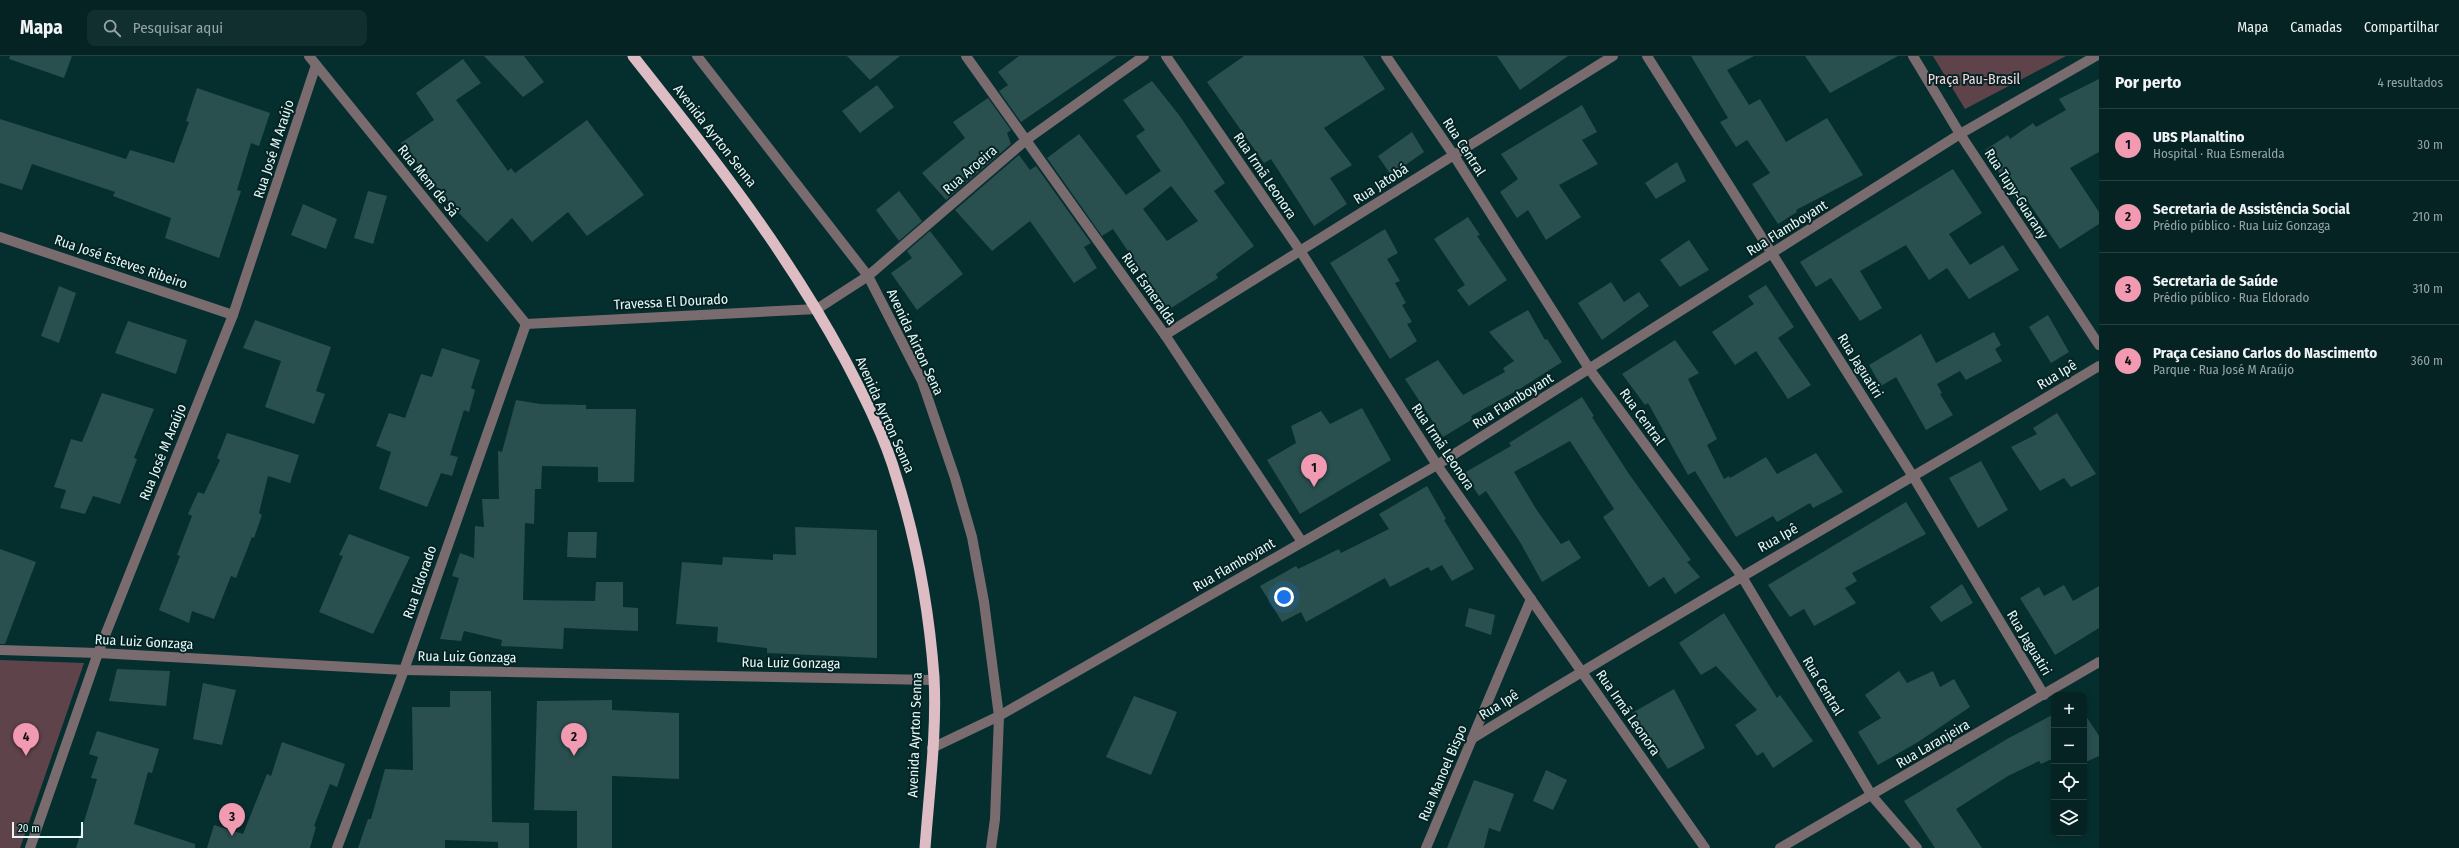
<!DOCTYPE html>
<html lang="pt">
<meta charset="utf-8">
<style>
:root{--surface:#042322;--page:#122f2f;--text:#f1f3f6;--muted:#97a4a5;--line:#254040;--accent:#f19ab2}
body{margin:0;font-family:"Fira Sans Condensed",sans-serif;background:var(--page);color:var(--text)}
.controls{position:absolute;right:12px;bottom:12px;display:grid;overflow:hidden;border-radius:8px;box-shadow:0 2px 10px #0003}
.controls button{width:36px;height:36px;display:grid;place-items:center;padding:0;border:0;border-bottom:1px solid var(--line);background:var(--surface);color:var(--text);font:20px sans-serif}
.scale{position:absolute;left:12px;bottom:10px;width:71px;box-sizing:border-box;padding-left:4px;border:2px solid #e3f8f7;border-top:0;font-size:11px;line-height:14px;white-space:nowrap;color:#e3f8f7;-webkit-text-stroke:3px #052323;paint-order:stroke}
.you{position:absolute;left:1284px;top:541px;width:14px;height:14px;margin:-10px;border:3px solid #fff;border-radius:50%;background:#1a73e8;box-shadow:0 0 0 6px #1a73e833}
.badge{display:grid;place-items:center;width:26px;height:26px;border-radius:50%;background:var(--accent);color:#111;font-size:13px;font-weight:700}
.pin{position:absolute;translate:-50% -33px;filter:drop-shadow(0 1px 2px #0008)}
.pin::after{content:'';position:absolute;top:21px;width:14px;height:12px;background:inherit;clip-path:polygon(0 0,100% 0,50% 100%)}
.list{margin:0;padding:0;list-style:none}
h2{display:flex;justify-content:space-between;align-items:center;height:52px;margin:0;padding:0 16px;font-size:17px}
h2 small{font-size:13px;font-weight:400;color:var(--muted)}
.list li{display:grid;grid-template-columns:26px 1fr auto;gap:12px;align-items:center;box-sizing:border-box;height:72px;padding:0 16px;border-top:1px solid var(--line)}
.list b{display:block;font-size:15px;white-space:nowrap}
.list p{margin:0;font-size:13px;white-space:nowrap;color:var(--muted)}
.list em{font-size:13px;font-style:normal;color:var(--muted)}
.icon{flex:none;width:22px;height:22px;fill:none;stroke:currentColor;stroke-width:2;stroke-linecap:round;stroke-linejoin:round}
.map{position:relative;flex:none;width:2099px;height:792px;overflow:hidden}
header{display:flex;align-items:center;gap:24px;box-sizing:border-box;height:56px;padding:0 20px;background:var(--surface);border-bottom:1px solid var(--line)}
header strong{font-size:19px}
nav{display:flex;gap:22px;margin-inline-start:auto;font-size:14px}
.search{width:280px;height:36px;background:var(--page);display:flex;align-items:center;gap:10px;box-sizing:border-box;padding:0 14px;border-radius:8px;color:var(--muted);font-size:15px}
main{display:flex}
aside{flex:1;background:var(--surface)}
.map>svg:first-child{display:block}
.green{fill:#5f434a}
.building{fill:#294f4e;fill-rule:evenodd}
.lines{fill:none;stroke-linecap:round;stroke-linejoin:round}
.minor{stroke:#7a6b6f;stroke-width:10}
.trunk{stroke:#debcc4;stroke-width:11}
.labels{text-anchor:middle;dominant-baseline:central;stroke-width:4;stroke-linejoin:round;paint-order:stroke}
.park-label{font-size:14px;fill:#f7d7df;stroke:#052323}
.street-label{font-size:14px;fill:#e3f8f7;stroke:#052323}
</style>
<header>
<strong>Mapa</strong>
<div class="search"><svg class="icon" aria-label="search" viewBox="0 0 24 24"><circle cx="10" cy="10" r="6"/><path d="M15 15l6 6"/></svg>Pesquisar aqui</div>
<nav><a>Mapa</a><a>Camadas</a><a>Compartilhar</a></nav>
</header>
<main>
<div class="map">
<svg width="2099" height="792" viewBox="0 0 2099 792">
<rect width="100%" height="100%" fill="#052f2e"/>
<g class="green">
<path d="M 1933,0 L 2066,0 L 1965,53 Z"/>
<path d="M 0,604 L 84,607 L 20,792 L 0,792 Z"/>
</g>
<g class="building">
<path d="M 10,0 L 72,0 L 64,22 L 9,3 Z"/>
<path d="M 484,0 L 524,0 L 544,26 L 523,41 Z"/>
<path d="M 847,0 L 900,0 L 870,24 Z"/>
<path d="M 1019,0 L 1117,0 L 1021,66 L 999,35 L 1008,29 L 998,16 Z"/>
<path d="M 1244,0 L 1363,0 L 1385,33 L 1324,72 L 1352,109 L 1330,122 L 1347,148 L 1314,170 L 1271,103 L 1264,107 L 1207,26 Z"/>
<path d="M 1497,0 L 1568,0 L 1520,34 Z"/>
<path d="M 1691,0 L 1754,0 L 1727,14 L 1749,49 L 1760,43 L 1786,86 L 1827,62 L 1863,119 L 1796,154 L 1797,156 L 1778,168 L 1752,128 L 1770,117 L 1747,84 L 1736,91 L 1720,66 L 1728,62 Z"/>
<path d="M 1805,0 L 1898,0 L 1830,37 Z"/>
<path d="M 463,3 L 481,27 L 456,44 L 508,115 L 511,112 L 515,117 L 587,64 L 644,139 L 587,180 L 568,156 L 532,186 L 512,162 L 487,186 L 452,150 L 401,87 L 434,64 L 416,37 Z"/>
<path d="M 2099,23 L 2099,96 L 2070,112 L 2099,156 L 2099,168 L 2060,193 L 2027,144 L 2019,149 L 1985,94 L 2008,79 L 2010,83 L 2033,67 L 2036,71 L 2066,54 L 2059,43 Z"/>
<path d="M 1152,25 L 1179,59 L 1225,127 L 1214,135 L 1254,190 L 1216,218 L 1218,222 L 1168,254 L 1113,173 L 1102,180 L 1047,102 L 1079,78 L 1126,139 L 1161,115 L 1136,80 L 1145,74 L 1123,44 ZM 1171,130 L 1198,165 L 1167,185 L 1143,153 Z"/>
<path d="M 877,29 L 894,51 L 860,77 L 842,55 Z"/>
<path d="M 197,32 L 270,57 L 259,90 L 251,87 L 237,134 L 241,135 L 219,202 L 165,182 L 171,162 L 113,140 L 115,136 L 32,108 L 22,134 L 0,127 L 0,63 L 126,103 L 130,94 L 174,107 L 189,66 L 186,65 Z"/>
<path d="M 988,42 L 1011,74 L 1007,77 L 1011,88 L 946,144 L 922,117 L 965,82 L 953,66 Z"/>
<path d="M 1582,49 L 1597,76 L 1582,84 L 1598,108 L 1559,129 L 1581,161 L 1546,184 L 1528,154 L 1517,162 L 1500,136 L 1518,123 L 1501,98 Z"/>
<path d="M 1412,76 L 1424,96 L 1391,119 L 1378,100 Z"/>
<path d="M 1019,99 L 1030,114 L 1036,110 L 1091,187 L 1084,191 L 1097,212 L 1074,227 L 1030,165 L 992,195 L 955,154 Z"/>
<path d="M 1677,106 L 1686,125 L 1656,143 L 1645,127 Z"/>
<path d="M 1953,113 L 1982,157 L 1949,178 L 1970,209 L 2003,189 L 2019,214 L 1969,243 L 1947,212 L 1929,224 L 1906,189 L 1860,215 L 1882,252 L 1860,265 L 1831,222 L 1816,231 L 1800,206 Z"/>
<path d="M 368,135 L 387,140 L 373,188 L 354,182 Z"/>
<path d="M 899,135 L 922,165 L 899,185 L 876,154 Z"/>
<path d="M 303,148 L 337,163 L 326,193 L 291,179 Z"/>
<path d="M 1468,161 L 1480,179 L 1477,180 L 1507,224 L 1469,250 L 1457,234 L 1465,229 L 1434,183 Z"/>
<path d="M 1385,173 L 1398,197 L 1387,203 L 1400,225 L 1395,227 L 1406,247 L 1402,249 L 1412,266 L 1407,268 L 1417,285 L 1390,303 L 1330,207 Z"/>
<path d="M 930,175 L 963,218 L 917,254 L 891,217 L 912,202 L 907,195 Z"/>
<path d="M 1689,184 L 1709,214 L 1680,231 L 1660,204 Z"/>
<path d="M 1611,226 L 1624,246 L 1639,236 L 1649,250 L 1602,284 L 1578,247 Z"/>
<path d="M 1766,229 L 1794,271 L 1778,282 L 1811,329 L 1788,343 L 1756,295 L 1735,309 L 1712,276 L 1754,248 L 1748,240 Z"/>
<path d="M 59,230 L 76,237 L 59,287 L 41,280 Z"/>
<path d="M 1528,254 L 1545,284 L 1547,283 L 1562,306 L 1518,334 L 1471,360 L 1473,363 L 1443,381 L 1405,323 L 1438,304 L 1463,339 L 1505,316 L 1503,312 L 1514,305 L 1489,276 Z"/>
<path d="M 2048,259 L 2069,296 L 2051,307 L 2029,271 Z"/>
<path d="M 255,264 L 331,291 L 316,335 L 325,338 L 314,368 L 265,351 L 281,305 L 243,292 Z"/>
<path d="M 128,265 L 187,284 L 176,318 L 115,297 Z"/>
<path d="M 1994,276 L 2001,289 L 1995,293 L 2002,305 L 1966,324 L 1960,315 L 1937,328 L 1942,337 L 1940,338 L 1953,359 L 1926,374 L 1896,321 L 1881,330 L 1869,309 L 1921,278 L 1936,307 Z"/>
<path d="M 1675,284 L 1699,317 L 1688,323 L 1717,383 L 1707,389 L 1724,423 L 1729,420 L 1730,422 L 1766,401 L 1777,418 L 1816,397 L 1843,436 L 1813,452 L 1810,447 L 1777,466 L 1773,460 L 1736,481 L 1695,415 L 1688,419 L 1648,347 L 1645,349 L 1622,318 Z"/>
<path d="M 442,292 L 480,304 L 471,332 L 475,334 L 469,356 L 464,354 L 450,399 L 458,401 L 452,420 L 441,417 L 427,451 L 379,433 L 391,396 L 376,390 L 389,357 L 405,362 L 421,318 L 432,321 Z"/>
<path d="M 102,337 L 154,353 L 134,402 L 137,403 L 120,448 L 93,440 L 85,458 L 60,452 L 66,434 L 54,431 L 71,383 L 82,386 Z"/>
<path d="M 1582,341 L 1594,360 L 1592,361 L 1629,418 L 1691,504 L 1687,506 L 1700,521 L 1675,538 L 1664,521 L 1649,531 L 1603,461 L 1614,453 L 1570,385 L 1514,416 L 1536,453 L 1561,488 L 1569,484 L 1581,502 L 1542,526 L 1520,486 L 1486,435 L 1479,440 L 1464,417 L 1511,390 L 1509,387 Z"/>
<path d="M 516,344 L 540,348 L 586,349 L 586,353 L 636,353 L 634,426 L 598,426 L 598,411 L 542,410 L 541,433 L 535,433 L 534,468 L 525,467 L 523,544 L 595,545 L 596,526 L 623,526 L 623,551 L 638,552 L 638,575 L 564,572 L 563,593 L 501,590 L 502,584 L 464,575 L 461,585 L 440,583 L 459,522 L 452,520 L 460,497 L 474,502 L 475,470 L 484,471 L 482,443 L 499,443 L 498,395 L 502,396 Z"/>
<path d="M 1362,352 L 1391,404 L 1300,458 L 1267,404 L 1296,387 L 1291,370 L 1321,355 L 1330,368 Z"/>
<path d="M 2057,357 L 2096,418 L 2071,431 L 2064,422 L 2040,435 L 2011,391 L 2037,378 L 2033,372 Z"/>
<path d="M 227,377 L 299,399 L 290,427 L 268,420 L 259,457 L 262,459 L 254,482 L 252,481 L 236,522 L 231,520 L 214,563 L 192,555 L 189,567 L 159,554 L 180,500 L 177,499 L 192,460 L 188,458 L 198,436 L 204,438 L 220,404 L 217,402 Z"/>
<path d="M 1981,405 L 2008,454 L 1978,472 L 1949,422 Z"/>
<path d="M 1427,430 L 1446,463 L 1444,464 L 1474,513 L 1452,525 L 1442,509 L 1431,515 L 1428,511 L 1390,531 L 1385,522 L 1306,566 L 1301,556 L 1282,566 L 1260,530 L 1296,510 L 1298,513 L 1339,493 L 1341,497 L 1389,473 L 1379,458 Z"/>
<path d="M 1906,446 L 1926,478 L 1852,517 L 1857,525 L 1845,532 L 1856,547 L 1814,570 L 1804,553 L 1790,561 L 1768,529 Z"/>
<path d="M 795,471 L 877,474 L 877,602 L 767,597 L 767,592 L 717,586 L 718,571 L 676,568 L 682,506 L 722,509 L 723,501 L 773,504 L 773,498 L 796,499 Z"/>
<path d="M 568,476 L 597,476 L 596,502 L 567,501 Z"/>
<path d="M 349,478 L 410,501 L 373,578 L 319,556 L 343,500 L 339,499 Z"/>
<path d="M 0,493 L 36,506 L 5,588 L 0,588 Z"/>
<path d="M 1962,528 L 1973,547 L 1941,566 L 1930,551 Z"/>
<path d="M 2064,529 L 2073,545 L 2099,530 L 2099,572 L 2055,599 L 2020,542 L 2039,531 L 2044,540 Z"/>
<path d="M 1469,552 L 1495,559 L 1491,579 L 1465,570 Z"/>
<path d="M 1724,557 L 1777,642 L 1780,639 L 1813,685 L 1773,712 L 1763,696 L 1757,700 L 1735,669 L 1757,654 L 1716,610 L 1701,619 L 1679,587 Z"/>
<path d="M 117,613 L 170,615 L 166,650 L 109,645 Z"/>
<path d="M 1899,615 L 1907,627 L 1933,615 L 1940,631 L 1954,623 L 1970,651 L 1918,686 L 1878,709 L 1858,676 L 1881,662 L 1865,639 Z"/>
<path d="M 203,627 L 236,634 L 222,689 L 193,683 Z"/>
<path d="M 1674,633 L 1705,692 L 1668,713 L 1632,657 Z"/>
<path d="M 450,635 L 491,635 L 492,766 L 529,767 L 529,792 L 498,792 L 498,786 L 445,784 L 445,792 L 358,792 L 368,763 L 371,763 L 385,713 L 413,714 L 412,651 L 450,651 Z"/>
<path d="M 1134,640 L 1177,656 L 1151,719 L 1106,701 Z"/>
<path d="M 612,644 L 612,654 L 679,657 L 679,723 L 612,720 L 612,792 L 577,792 L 577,755 L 534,754 L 537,645 Z"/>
<path d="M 2084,657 L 2099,680 L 2099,700 L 2086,706 L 2084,703 Z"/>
<path d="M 2054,658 L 2054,702 L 2041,708 L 2039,705 L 2008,720 L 1956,753 L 1982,792 L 1935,792 L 1904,745 L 2007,683 Z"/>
<path d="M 97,675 L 159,693 L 152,717 L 148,716 L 134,768 L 195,788 L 195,792 L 76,792 L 97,723 L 91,722 L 98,701 L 89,698 Z"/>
<path d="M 282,686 L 345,708 L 337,731 L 330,728 L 314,770 L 316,771 L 310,792 L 207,792 L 214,769 L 243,778 L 267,718 L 271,720 Z"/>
<path d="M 1546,714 L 1567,724 L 1553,754 L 1533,745 Z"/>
<path d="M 1474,724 L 1514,738 L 1500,776 L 1489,772 L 1484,792 L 1447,792 Z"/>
</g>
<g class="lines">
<g class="minor">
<path d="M 309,0 L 526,268"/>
<path d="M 697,0 L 868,220 L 922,325 L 955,422 L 972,481 L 984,546 L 999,660 L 995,763 L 991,792"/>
<path d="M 966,0 L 1165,279 L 1302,486"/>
<path d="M 1166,0 L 1301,196 L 1437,409 L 1705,792"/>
<path d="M 1386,0 L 1453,98 L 1590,314 L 1741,519 L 1872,740 L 1917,792"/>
<path d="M 1647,0 L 1914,422 L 2044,639"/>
<path d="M 1913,0 L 1960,78 L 2099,289"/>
<path d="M 0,181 L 233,259"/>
<path d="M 526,268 L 817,253 L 868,220 L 1026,84 L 1144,0"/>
<path d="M 1165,279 L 1613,0"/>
<path d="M 0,594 L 98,597 L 404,614 L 934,624"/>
<path d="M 1473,682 C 1679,555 1891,435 2099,310"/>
<path d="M 932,692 L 999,660 L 1437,409 L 1960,78 L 2096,0"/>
<path d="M 30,792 L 98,597 L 233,259 L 316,9"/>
<path d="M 337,792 L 404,614 L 526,268"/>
<path d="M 1426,792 L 1531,543"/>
<path d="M 1780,792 L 2099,606"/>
</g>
<path class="trunk" d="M 633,0 C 710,97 785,193 844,302 C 864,340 885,381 897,423 C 917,487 929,554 934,621 C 937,677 929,736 925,792"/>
</g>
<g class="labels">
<g class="park-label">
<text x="1974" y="23">Praça Pau-Brasil</text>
</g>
<g class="street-label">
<text transform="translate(715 80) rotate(52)">Avenida Ayrton Senna</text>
<text transform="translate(1464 91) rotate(57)">Rua Central</text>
<text transform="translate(274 93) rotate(-72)">Rua José M Araújo</text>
<text transform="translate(970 114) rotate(-41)">Rua Aroeira</text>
<text transform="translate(1265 120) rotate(56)">Rua Irmã Leonora</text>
<text transform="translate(428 125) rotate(51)">Rua Mem de Sá</text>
<text transform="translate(1381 128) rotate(-33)">Rua Jatobá</text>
<text transform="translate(2016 138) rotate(57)">Rua Tupy-Guarany</text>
<text transform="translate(1787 172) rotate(-32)">Rua Flamboyant</text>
<text transform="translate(121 206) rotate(19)">Rua José Esteves Ribeiro</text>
<text transform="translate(1149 233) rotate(55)">Rua Esmeralda</text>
<text transform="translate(671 246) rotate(-3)">Travessa El Dourado</text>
<text transform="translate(915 286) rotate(65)">Avenida Airton Sena</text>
<text transform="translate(1860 310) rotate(58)">Rua Jaguatiri</text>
<text transform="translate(2057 319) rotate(-31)">Rua Ipê</text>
<text transform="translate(1513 345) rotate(-32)">Rua Flamboyant</text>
<text transform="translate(885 359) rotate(66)">Avenida Ayrton Senna</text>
<text transform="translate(1642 361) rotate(54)">Rua Central</text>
<text transform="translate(1443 391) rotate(56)">Rua Irmã Leonora</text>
<text transform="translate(163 396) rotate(-68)">Rua José M Araújo</text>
<text transform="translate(1778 482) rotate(-29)">Rua Ipê</text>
<text transform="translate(1234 509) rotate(-30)">Rua Flamboyant</text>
<text transform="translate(420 526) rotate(-71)">Rua Eldorado</text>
<text transform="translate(144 586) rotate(3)">Rua Luiz Gonzaga</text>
<text transform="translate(2029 587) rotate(59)">Rua Jaguatiri</text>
<text transform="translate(467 601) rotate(1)">Rua Luiz Gonzaga</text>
<text transform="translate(791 607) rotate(1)">Rua Luiz Gonzaga</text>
<text transform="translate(1823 630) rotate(59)">Rua Central</text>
<text transform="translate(1499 649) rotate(-32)">Rua Ipê</text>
<text transform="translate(1628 657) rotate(55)">Rua Irmã Leonora</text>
<text transform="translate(915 679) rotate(-88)">Avenida Ayrton Senna</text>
<text transform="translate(1933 688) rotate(-30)">Rua Laranjeira</text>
<text transform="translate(1443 717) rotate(-67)">Rua Manoel Bispo</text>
</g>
</g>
</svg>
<div class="controls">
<button>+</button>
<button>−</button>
<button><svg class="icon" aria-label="locate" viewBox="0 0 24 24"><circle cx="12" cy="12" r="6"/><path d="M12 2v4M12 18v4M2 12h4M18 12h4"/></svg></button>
<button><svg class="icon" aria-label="layers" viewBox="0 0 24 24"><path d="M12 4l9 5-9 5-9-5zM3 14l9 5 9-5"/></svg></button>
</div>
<div class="scale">20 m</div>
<div class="you"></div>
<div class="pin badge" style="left:1314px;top:431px">1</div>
<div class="pin badge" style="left:574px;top:700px">2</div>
<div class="pin badge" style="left:232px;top:780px">3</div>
<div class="pin badge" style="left:26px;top:700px">4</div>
</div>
<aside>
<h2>Por perto<small>4 resultados</small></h2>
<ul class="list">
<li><span class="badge">1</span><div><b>UBS Planaltino</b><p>Hospital · Rua Esmeralda</p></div><em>30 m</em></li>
<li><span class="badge">2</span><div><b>Secretaria de Assistência Social</b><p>Prédio público · Rua Luiz Gonzaga</p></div><em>210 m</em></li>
<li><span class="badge">3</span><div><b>Secretaria de Saúde</b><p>Prédio público · Rua Eldorado</p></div><em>310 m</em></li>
<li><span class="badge">4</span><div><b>Praça Cesiano Carlos do Nascimento</b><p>Parque · Rua José M Araújo</p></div><em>360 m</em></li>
</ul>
</aside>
</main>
